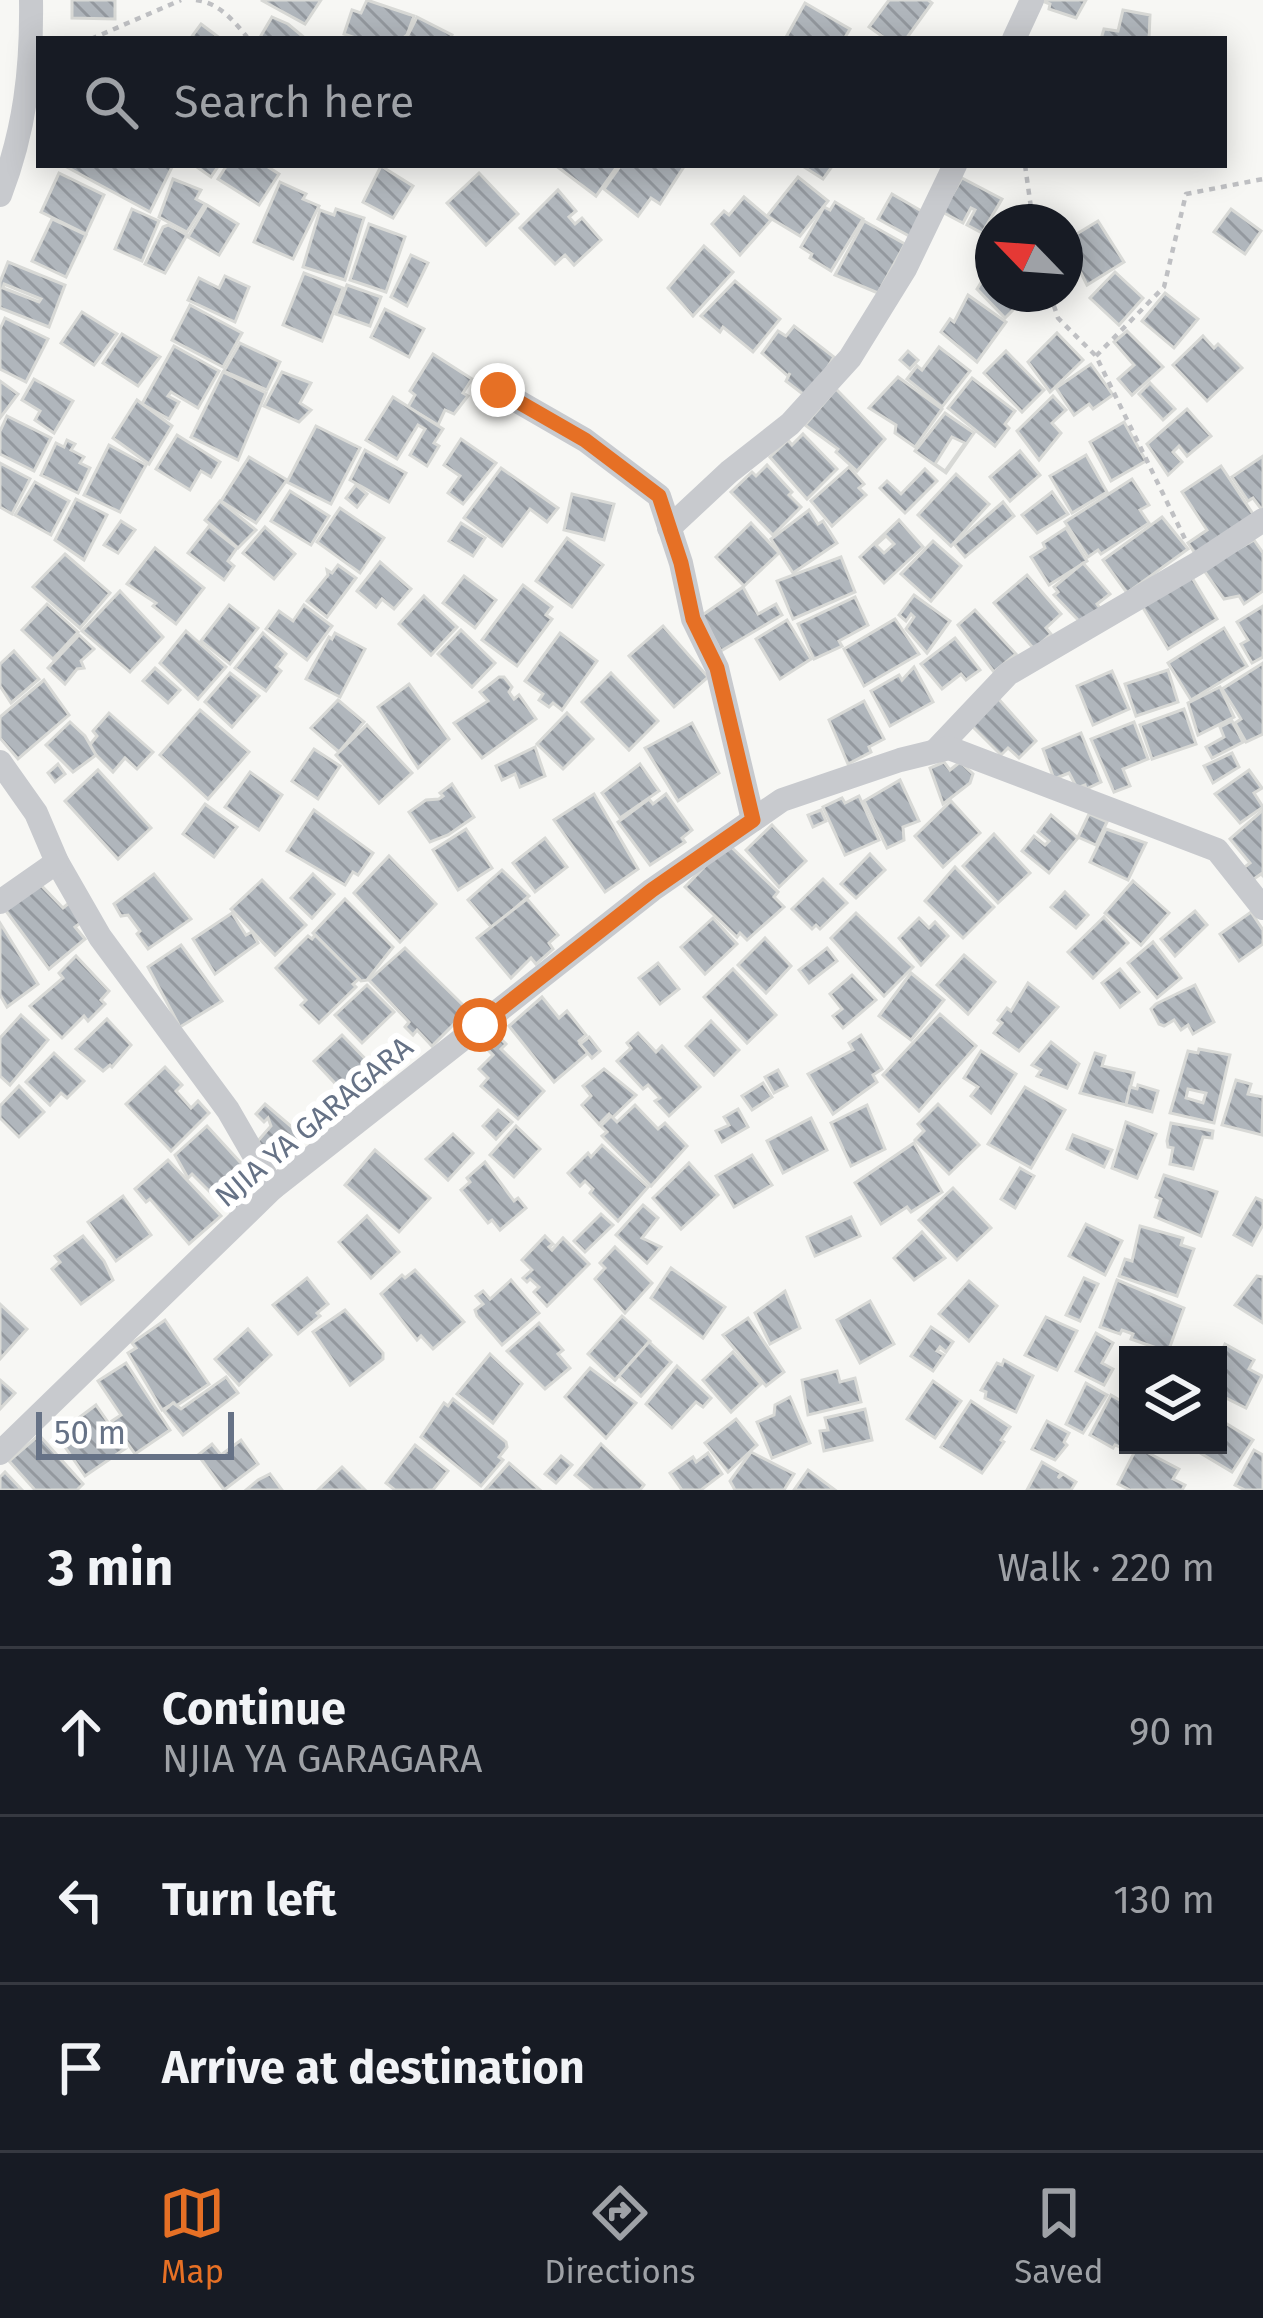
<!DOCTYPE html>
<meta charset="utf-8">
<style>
:root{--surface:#171b24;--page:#242831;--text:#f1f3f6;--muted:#9ea1a6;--line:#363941;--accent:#e67025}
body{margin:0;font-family:"Fira Sans",sans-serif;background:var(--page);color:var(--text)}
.controls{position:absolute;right:36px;bottom:36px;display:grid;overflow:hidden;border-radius:0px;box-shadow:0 6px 30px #0003}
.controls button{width:108px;height:108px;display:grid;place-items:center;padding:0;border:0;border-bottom:3px solid var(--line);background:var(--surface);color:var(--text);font:60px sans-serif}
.compass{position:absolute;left:975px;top:204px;width:108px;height:108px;border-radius:50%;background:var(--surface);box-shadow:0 6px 30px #0003;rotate:295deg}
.scale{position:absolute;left:36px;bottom:30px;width:198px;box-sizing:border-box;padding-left:12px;border:6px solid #667286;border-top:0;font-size:33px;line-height:42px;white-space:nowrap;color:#667286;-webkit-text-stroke:9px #fff;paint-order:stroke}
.stop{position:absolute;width:36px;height:36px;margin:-27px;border:9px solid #e67025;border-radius:50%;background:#fff}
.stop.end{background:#e67025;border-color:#fff;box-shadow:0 3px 12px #0008}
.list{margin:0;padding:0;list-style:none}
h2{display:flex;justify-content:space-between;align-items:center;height:156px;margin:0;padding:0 48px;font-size:51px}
h2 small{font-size:39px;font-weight:400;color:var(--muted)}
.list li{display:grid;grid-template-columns:78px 1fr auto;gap:36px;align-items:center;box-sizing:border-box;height:168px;padding:0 48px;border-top:3px solid var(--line)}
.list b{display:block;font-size:45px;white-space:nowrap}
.list p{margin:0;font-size:39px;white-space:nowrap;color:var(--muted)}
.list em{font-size:39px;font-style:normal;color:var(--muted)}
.icon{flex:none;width:66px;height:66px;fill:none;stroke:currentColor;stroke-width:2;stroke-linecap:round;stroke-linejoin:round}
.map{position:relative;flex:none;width:1263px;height:1490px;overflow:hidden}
.search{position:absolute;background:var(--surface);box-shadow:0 6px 30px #0003;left:36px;right:36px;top:36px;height:132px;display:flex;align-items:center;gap:30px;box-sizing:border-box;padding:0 42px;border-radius:0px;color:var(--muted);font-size:45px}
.sheet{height:660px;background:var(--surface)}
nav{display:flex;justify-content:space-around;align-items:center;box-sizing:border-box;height:168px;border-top:3px solid var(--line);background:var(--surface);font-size:33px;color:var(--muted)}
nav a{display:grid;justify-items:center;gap:6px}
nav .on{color:var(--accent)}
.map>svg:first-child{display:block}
.building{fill:url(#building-back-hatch);stroke:#d8d9d6;stroke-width:3;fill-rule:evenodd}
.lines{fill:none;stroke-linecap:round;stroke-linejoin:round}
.path{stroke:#bfc0c3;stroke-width:4.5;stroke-dasharray:6 6;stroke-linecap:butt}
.street{stroke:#c8cace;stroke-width:24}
.route{stroke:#e67025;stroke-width:15}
.labels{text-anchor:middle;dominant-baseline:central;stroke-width:12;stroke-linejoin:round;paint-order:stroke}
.street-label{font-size:30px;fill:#667286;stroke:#fff}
</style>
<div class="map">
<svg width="1263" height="1490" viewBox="0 0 1263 1490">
<defs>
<pattern id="building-back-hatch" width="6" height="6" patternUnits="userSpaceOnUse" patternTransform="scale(3)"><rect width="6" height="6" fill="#b0b6bc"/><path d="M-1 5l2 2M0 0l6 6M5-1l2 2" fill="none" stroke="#93989e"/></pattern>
</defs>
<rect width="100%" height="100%" fill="#f7f7f4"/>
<g class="building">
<path d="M 72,0 L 115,0 L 115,19 L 72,18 Z"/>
<path d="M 261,0 L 321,0 L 305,24 Z"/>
<path d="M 367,0 L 414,16 L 407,35 L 402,39 L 358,39 L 344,34 L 352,10 L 361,13 Z"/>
<path d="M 889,0 L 928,0 L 932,3 L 906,39 L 886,39 L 869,27 Z"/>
<path d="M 1040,0 L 1086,0 L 1076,18 L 1049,9 L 1050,4 Z"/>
<path d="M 805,3 L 850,29 L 844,39 L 785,39 Z"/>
<path d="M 1123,10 L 1150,15 L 1149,39 L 1101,39 L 1104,29 L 1118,31 Z"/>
<path d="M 272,17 L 288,24 L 306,39 L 259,39 Z"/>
<path d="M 417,17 L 452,35 L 450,39 L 406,39 Z"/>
<path d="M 201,24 L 221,39 L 190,39 Z"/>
<path d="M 63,165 L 173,165 L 150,212 Z"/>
<path d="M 194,165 L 219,165 L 211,177 Z"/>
<path d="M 227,165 L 265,165 L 279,174 L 259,205 L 218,179 Z"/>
<path d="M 555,165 L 618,165 L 596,196 Z"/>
<path d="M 621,165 L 685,165 L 660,204 L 651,198 L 638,216 L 604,189 Z"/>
<path d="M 801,165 L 833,165 L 823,179 Z"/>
<path d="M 381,166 L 413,186 L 393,218 L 363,202 Z"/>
<path d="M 59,173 L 104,195 L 86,234 L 41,212 Z"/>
<path d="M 479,173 L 518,214 L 486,245 L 447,203 Z"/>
<path d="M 798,177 L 828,201 L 800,236 L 767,216 Z"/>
<path d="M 962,178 L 1002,199 L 982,233 L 967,225 L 975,210 L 971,208 L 963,223 L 942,212 Z"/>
<path d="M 173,179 L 201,190 L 196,199 L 205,204 L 187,232 L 159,217 Z"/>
<path d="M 280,182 L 306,194 L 303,199 L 319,206 L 293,259 L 254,242 Z"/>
<path d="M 558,190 L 576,211 L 569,217 L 575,224 L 582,218 L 601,240 L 574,265 L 565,255 L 555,264 L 520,228 Z"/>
<path d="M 892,194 L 925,213 L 911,237 L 878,219 Z"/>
<path d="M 744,197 L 771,220 L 740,255 L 712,224 L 724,211 L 729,215 Z"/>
<path d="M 835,202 L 863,219 L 831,271 L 810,258 L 812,254 L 801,247 L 824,207 L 830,210 Z"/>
<path d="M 207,205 L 238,224 L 219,255 L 188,237 Z"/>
<path d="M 132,209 L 159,221 L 142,261 L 115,249 Z"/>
<path d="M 336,209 L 364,218 L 345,280 L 303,267 L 320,210 L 334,215 Z"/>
<path d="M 1231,209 L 1261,231 L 1245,254 L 1214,232 Z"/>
<path d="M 52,219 L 86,235 L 66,277 L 32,261 Z"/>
<path d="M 864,221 L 905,244 L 878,293 L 835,275 Z"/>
<path d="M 1098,221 L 1124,262 L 1087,285 L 1065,241 Z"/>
<path d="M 369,224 L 405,237 L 386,292 L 350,280 Z"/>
<path d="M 168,225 L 187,235 L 165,273 L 145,264 L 163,227 Z"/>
<path d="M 704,246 L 733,272 L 693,316 L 668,288 Z"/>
<path d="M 411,255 L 428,263 L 407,306 L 391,297 Z"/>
<path d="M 8,262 L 65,285 L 49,327 L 0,308 L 0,282 ZM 4,284 L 41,299 L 39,302 L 3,288 Z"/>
<path d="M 993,263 L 993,294 L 1029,294 L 1005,318 L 977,289 Z"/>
<path d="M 1115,272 L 1143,298 L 1119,325 L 1090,298 Z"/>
<path d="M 304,273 L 343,288 L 322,341 L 283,325 Z"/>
<path d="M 225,276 L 249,287 L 235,322 L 188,300 L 199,278 L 219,288 Z"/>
<path d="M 735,281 L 780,319 L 753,352 L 723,327 L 720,332 L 701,316 Z"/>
<path d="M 347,285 L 381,297 L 370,326 L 336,314 Z"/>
<path d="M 1165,293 L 1198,319 L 1174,348 L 1142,321 Z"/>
<path d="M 968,295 L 1006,322 L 977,362 L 941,332 L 950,319 L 954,322 Z"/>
<path d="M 190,305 L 242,333 L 223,367 L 172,340 Z"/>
<path d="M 385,309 L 424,329 L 409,357 L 371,337 Z"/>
<path d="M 82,312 L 117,334 L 94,365 L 61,343 Z"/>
<path d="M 5,318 L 48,339 L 26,382 L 0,369 L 0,329 Z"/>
<path d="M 794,326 L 834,357 L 808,398 L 786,381 L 790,373 L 788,376 L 762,353 L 778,331 L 786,336 Z"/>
<path d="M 1127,331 L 1163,367 L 1132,395 L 1118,379 L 1134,365 L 1114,342 Z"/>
<path d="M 1057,333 L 1083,360 L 1050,392 L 1028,362 Z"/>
<path d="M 122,334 L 160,357 L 138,386 L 103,363 Z"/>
<path d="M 1203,336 L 1214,348 L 1218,344 L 1242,368 L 1207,401 L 1173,365 Z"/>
<path d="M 240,343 L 280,362 L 267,390 L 224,371 Z"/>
<path d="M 174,346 L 219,371 L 198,408 L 171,392 L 168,396 L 179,402 L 169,419 L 142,404 Z"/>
<path d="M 939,347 L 970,371 L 942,407 L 907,379 L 917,366 L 922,370 Z"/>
<path d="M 908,351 L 918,360 L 910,369 L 900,360 Z"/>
<path d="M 1006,351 L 1044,390 L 1022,412 L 984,373 Z"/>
<path d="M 433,354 L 472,379 L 463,393 L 468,396 L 454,414 L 445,410 L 438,425 L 408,407 L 415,395 L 410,391 Z"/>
<path d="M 1091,364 L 1113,395 L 1093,409 L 1089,404 L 1074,415 L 1056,388 Z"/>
<path d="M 223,372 L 266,393 L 238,460 L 191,437 Z"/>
<path d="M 282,372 L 311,383 L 300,403 L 311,410 L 299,422 L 264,406 Z"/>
<path d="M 898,377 L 942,409 L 915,447 L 895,433 L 896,425 L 869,408 Z"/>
<path d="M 972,378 L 1015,411 L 1005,424 L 1009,428 L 995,446 L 948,408 Z"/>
<path d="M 34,379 L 73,401 L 54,433 L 35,420 L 40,411 L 22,400 Z"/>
<path d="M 0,381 L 18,394 L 0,418 Z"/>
<path d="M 1150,383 L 1175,409 L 1163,420 L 1139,394 Z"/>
<path d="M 836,389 L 885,439 L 857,471 L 836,452 L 838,449 L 805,425 Z"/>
<path d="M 1053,396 L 1066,410 L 1052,423 L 1061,433 L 1039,460 L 1017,431 Z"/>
<path d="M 393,397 L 443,429 L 434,443 L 439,446 L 427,466 L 410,455 L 425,429 L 418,425 L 397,459 L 366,440 Z"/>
<path d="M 137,400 L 172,426 L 149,464 L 113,438 Z"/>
<path d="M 1187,409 L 1211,436 L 1187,456 L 1179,446 L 1173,452 L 1182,462 L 1168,475 L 1147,444 Z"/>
<path d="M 945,413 L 974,433 L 946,473 L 915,451 ZM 952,437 L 965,443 L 945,471 L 935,464 Z"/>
<path d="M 7,416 L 51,438 L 34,471 L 0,454 L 0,431 Z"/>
<path d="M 1124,422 L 1146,461 L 1111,481 L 1090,442 Z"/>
<path d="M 316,426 L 360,448 L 331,504 L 287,482 Z"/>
<path d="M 803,434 L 837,469 L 807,499 L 770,457 L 788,440 L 792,445 Z"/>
<path d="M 177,435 L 220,462 L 211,477 L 201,471 L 190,490 L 156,469 Z"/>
<path d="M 461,439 L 496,463 L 463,504 L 448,493 L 460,476 L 444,465 Z"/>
<path d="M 67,440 L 75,444 L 71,450 L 84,457 L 80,463 L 90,468 L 78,493 L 41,475 L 56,443 L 64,447 Z"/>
<path d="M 109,445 L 146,465 L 120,512 L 84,495 Z"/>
<path d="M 365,450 L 406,473 L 389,502 L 350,480 Z"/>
<path d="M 1020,451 L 1040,475 L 1010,501 L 990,477 Z"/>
<path d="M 1086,455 L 1107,492 L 1072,513 L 1050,476 Z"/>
<path d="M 1263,456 L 1263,510 L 1262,510 L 1253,498 L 1248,501 L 1232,477 Z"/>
<path d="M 249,457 L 287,480 L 256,523 L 221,501 Z"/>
<path d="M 0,463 L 30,479 L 12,514 L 0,507 Z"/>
<path d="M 767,465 L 792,492 L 789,495 L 801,507 L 773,535 L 731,492 L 752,472 L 756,476 Z"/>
<path d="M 1221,466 L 1255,517 L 1199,559 L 1188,543 L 1207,530 L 1182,492 Z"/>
<path d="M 849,467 L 864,484 L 859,488 L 866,495 L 832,526 L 811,501 Z"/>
<path d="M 501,468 L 558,508 L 547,522 L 530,509 L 502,546 L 464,518 Z"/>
<path d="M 925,469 L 937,481 L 905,513 L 880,488 L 887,481 L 901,494 Z"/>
<path d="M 956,474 L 989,504 L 951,546 L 918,515 Z"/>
<path d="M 1132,479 L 1149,505 L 1140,510 L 1149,523 L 1101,554 L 1098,550 L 1088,557 L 1065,522 Z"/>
<path d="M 35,482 L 69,501 L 51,535 L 15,515 Z"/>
<path d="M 356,485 L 367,494 L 357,507 L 346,498 Z"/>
<path d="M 290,491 L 329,516 L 311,545 L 271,521 Z"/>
<path d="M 1052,492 L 1068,514 L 1037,533 L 1022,515 Z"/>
<path d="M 572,494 L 614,504 L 604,540 L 564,530 Z"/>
<path d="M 76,499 L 107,515 L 84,560 L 55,540 Z"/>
<path d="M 220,501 L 256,530 L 238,548 L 205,520 Z"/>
<path d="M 1003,502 L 1014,516 L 965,557 L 954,544 Z"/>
<path d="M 340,508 L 384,538 L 360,573 L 317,542 Z"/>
<path d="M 809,510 L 818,524 L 823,521 L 837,543 L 793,573 L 771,539 Z"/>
<path d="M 1162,517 L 1188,549 L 1127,593 L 1103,560 Z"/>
<path d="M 899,520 L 923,547 L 884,583 L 860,557 ZM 886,536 L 894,544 L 884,553 L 876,545 Z"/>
<path d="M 121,521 L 135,530 L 118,553 L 104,545 Z"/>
<path d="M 461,523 L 485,538 L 473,556 L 449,541 Z"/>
<path d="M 751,523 L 779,553 L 744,586 L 716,557 Z"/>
<path d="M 209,526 L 237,548 L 228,561 L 234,566 L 224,580 L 188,553 Z"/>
<path d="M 265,527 L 295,554 L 274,579 L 243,553 Z"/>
<path d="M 1066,528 L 1087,561 L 1049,585 L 1031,557 L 1045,548 L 1043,543 Z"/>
<path d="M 567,538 L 603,565 L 572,607 L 536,581 Z"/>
<path d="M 1254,540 L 1263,553 L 1263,591 L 1244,604 L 1239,596 L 1224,599 L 1203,569 Z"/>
<path d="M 933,541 L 961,566 L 931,601 L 901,574 Z"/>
<path d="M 155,548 L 204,588 L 176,624 L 153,606 L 156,603 L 127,584 Z"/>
<path d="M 65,554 L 110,593 L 80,628 L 33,587 Z"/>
<path d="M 841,557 L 855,592 L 793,619 L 777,581 Z"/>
<path d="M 380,562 L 411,589 L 394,609 L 382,599 L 376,607 L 357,591 Z"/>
<path d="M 1083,563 L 1110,594 L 1097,604 L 1102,611 L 1079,621 L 1054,595 L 1058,592 L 1054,587 Z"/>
<path d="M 338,565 L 356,578 L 327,617 L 307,601 L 328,575 L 327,570 L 332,573 Z"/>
<path d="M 1027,575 L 1061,614 L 1046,628 L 1051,634 L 1034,649 L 994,603 Z"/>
<path d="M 464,576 L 496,600 L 475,628 L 443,603 Z"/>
<path d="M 1191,576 L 1217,619 L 1168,649 L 1142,606 Z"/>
<path d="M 523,585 L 552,607 L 546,615 L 552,619 L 517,666 L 482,640 Z"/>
<path d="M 743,587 L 758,614 L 776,604 L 782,615 L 721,651 L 701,616 Z"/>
<path d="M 120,591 L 163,637 L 130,672 L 82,631 Z"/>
<path d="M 914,595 L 950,621 L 927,653 L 906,629 L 914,617 L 911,614 L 906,621 L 899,615 Z"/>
<path d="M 424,596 L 457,627 L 431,655 L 399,624 Z"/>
<path d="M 855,597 L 868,625 L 839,641 L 842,646 L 814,659 L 798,624 Z"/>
<path d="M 47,604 L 78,632 L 53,659 L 22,630 Z"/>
<path d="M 229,605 L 258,628 L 230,664 L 201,641 Z"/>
<path d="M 304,605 L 332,626 L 307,660 L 266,629 L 279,611 L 293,621 Z"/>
<path d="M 1263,606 L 1263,657 L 1252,663 L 1241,644 L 1248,640 L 1237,622 Z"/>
<path d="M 975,610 L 1016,654 L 994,672 L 958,625 Z"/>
<path d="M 895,619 L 919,654 L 864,686 L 844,649 Z"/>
<path d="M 787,620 L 811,659 L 780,679 L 756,639 Z"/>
<path d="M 663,626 L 708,677 L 674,707 L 629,656 Z"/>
<path d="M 1224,628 L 1247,666 L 1191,700 L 1168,663 Z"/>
<path d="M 461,630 L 495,663 L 472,687 L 438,654 Z"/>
<path d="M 186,631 L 226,667 L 198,699 L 160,663 Z"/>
<path d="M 263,633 L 286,654 L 276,667 L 281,671 L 266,691 L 235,668 Z"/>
<path d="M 335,633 L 365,649 L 340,697 L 306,679 L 329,637 L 332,639 Z"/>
<path d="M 560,633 L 597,661 L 562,710 L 553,703 L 549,707 L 539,700 L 543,694 L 525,681 Z"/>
<path d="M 79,635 L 94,649 L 81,661 L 84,668 L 77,669 L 65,684 L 48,668 Z"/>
<path d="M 955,638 L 980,670 L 966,680 L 961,674 L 942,689 L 921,664 Z"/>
<path d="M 14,651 L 39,679 L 11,703 L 0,686 L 0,664 Z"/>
<path d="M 1263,663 L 1263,734 L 1246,742 L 1235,723 L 1241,719 L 1222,689 Z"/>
<path d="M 914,667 L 933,702 L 890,726 L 871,691 L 899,675 L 902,680 Z"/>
<path d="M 155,668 L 180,690 L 168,703 L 143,681 Z"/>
<path d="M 1168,670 L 1178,702 L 1136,716 L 1125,684 Z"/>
<path d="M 1112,671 L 1129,709 L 1093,725 L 1077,686 Z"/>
<path d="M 230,673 L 259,696 L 232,727 L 205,702 Z"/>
<path d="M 611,673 L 658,721 L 629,750 L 582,702 Z"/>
<path d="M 499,677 L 504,677 L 512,687 L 509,692 L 514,699 L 519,695 L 536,719 L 482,758 L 454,723 L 488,701 L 480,692 Z"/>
<path d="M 44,680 L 69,715 L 18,759 L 0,738 L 0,717 Z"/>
<path d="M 409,684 L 449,739 L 418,768 L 378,707 Z"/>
<path d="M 1220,687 L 1234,717 L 1198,735 L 1188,703 Z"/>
<path d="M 995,695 L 1036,741 L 1019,758 L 1008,748 L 1001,755 L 968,722 Z"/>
<path d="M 338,700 L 364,722 L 339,752 L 311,728 Z"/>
<path d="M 864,701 L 884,739 L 869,747 L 871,752 L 848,764 L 829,720 Z"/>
<path d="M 1184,709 L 1196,744 L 1152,759 L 1140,725 Z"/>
<path d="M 200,710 L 249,752 L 208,799 L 160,755 Z"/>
<path d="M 109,713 L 153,752 L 137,769 L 125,758 L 113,772 L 88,747 L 97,736 L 93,731 Z"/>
<path d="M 567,713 L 593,739 L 563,769 L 537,744 Z"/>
<path d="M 1232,721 L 1243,742 L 1212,758 L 1206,747 L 1224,737 L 1220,727 Z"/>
<path d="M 70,722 L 85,736 L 96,755 L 73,772 L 46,745 Z"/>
<path d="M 1134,722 L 1148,759 L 1123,769 L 1130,786 L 1114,792 L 1091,739 Z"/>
<path d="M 692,723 L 719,773 L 678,801 L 645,748 Z"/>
<path d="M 367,725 L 412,773 L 379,803 L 336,755 Z"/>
<path d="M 1081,733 L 1101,782 L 1086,789 L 1085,785 L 1077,788 L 1069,773 L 1054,779 L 1043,749 Z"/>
<path d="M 535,747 L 545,776 L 520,787 L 515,774 L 502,780 L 496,766 Z"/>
<path d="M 314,749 L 340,766 L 318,799 L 292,781 Z"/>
<path d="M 1232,753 L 1239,767 L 1213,783 L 1204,766 Z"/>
<path d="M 944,762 L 950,770 L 960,762 L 973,774 L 970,783 L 943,804 L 930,768 Z"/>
<path d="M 58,764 L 65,774 L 55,782 L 48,773 Z"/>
<path d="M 640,764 L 659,791 L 620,818 L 602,793 Z"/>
<path d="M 98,770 L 151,828 L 118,859 L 65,801 Z"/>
<path d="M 1249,770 L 1262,788 L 1254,793 L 1263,807 L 1240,823 L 1215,794 Z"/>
<path d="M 250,772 L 282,795 L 259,830 L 225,807 Z"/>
<path d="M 900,780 L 919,821 L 903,827 L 904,840 L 887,848 L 864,801 Z"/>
<path d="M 452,784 L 474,817 L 448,835 L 430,842 L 409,812 L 426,800 L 439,799 L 443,796 L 440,793 Z"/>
<path d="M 594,794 L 638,869 L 605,892 L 554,820 Z"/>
<path d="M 666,794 L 692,830 L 682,838 L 685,842 L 650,865 L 618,822 L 649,799 L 653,804 Z"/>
<path d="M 859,796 L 879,840 L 845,855 L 823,807 L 842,798 L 845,803 Z"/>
<path d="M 951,801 L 980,833 L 943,867 L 915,836 Z"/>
<path d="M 205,804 L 237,827 L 214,857 L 183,834 Z"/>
<path d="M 314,810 L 373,853 L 358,875 L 353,872 L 345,885 L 287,851 Z"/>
<path d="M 821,810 L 826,821 L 813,827 L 808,815 Z"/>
<path d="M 1263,810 L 1263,876 L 1261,874 L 1251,881 L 1242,869 L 1250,863 L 1230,839 Z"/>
<path d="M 1089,814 L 1107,822 L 1096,845 L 1078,837 Z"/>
<path d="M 1051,815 L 1078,838 L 1049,873 L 1022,851 L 1034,836 L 1045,845 L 1049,841 L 1038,832 Z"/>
<path d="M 772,825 L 806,861 L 779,887 L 746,850 Z"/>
<path d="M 466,829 L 492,868 L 458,890 L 433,850 Z"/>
<path d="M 1106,829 L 1146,843 L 1128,880 L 1090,862 Z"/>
<path d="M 994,834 L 1030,873 L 998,903 L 963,866 Z"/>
<path d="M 545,838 L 567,867 L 535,892 L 513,863 Z"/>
<path d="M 727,843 L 778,892 L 774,897 L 784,907 L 747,940 L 740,933 L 737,937 L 685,887 Z"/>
<path d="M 870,854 L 885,870 L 856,898 L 841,884 Z"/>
<path d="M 389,856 L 436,904 L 400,942 L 354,893 Z"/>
<path d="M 955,867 L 994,907 L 963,938 L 925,901 Z"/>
<path d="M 502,870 L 529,896 L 492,928 L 468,900 Z"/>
<path d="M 154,874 L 191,919 L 148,949 L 137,934 L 140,931 L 128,915 L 121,916 L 114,904 Z"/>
<path d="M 313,874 L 334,894 L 312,918 L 291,898 Z"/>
<path d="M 823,879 L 847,903 L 820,929 L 816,925 L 812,929 L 792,909 Z"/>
<path d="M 262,880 L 306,925 L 275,955 L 231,909 Z"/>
<path d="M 37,881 L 63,908 L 69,903 L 83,921 L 75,927 L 85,939 L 49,969 L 3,907 Z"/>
<path d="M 1133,881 L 1169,913 L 1141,945 L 1105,913 Z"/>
<path d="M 1065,892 L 1088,915 L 1076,928 L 1051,907 Z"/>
<path d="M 345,899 L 393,947 L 367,980 L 361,981 L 313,933 Z"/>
<path d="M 527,899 L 558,935 L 549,943 L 553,949 L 536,964 L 531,958 L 511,978 L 477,938 Z"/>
<path d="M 1195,911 L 1207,925 L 1175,956 L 1161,939 Z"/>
<path d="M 1251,912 L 1263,930 L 1263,944 L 1239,961 L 1220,934 Z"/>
<path d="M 232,913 L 246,935 L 252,932 L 258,943 L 215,974 L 193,939 Z"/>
<path d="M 856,913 L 913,967 L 884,996 L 831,938 Z"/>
<path d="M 1104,917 L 1128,943 L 1093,978 L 1068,952 Z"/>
<path d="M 713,918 L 737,944 L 705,974 L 681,947 Z"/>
<path d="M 919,918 L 929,928 L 935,922 L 948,936 L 921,965 L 899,938 Z"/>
<path d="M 0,923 L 38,984 L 7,1007 L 0,995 Z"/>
<path d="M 315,935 L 359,979 L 353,984 L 356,987 L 319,1023 L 301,1005 L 306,1000 L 276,968 L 308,936 L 312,939 Z"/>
<path d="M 765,938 L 791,966 L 766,993 L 738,965 Z"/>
<path d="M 1153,942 L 1181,978 L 1157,998 L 1128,963 Z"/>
<path d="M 181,945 L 222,1001 L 180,1027 L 148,967 Z"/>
<path d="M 405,948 L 468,1010 L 432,1046 L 417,1030 L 413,1035 L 405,1027 L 409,1022 L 369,980 Z"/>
<path d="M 827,948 L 837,961 L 809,983 L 799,970 Z"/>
<path d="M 964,955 L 995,982 L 968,1014 L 937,985 Z"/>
<path d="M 76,956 L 109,991 L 101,1000 L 105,1004 L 88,1021 L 84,1016 L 62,1038 L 30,1006 L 63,978 L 59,973 Z"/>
<path d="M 658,963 L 679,989 L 660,1004 L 639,978 Z"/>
<path d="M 733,969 L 776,1015 L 747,1043 L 704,997 Z"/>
<path d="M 1120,969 L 1139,992 L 1120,1007 L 1102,983 Z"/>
<path d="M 911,973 L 944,1000 L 911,1040 L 879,1016 Z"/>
<path d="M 852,975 L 876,1000 L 843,1028 L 833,1016 L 842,1009 L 830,994 Z"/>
<path d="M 1028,983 L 1058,1007 L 1019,1051 L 994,1033 L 1002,1023 L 998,1020 L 1007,1008 L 1011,1011 Z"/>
<path d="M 367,985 L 394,1012 L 362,1043 L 335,1015 Z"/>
<path d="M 1195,985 L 1214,1022 L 1193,1034 L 1188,1025 L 1181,1030 L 1174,1020 L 1164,1026 L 1159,1024 L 1151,1009 L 1156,1004 Z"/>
<path d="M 542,997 L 559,1018 L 567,1011 L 586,1035 L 579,1041 L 588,1053 L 554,1082 L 509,1026 Z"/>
<path d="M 940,1014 L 976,1046 L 919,1111 L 883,1075 Z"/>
<path d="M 21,1015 L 48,1040 L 10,1085 L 0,1076 L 0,1038 Z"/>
<path d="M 107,1019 L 131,1045 L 112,1067 L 110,1065 L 103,1071 L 76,1049 Z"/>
<path d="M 711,1021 L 739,1050 L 714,1075 L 686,1046 Z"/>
<path d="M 494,1032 L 506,1044 L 501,1049 L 544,1091 L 518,1119 L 481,1086 L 488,1078 L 479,1069 L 493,1055 L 481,1043 Z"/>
<path d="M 638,1033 L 656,1052 L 662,1046 L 700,1087 L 669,1116 L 655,1101 L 660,1098 L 648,1085 L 643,1089 L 617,1061 L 631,1048 L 627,1043 Z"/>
<path d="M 342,1035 L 379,1073 L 351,1100 L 314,1061 Z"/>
<path d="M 861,1035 L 882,1069 L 873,1075 L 877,1082 L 833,1114 L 808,1074 L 853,1050 L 849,1043 Z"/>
<path d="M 589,1037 L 600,1051 L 592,1058 L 580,1044 Z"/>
<path d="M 1051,1042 L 1079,1064 L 1067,1088 L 1037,1076 L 1041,1070 L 1032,1065 Z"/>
<path d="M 1199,1049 L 1230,1055 L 1214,1123 L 1170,1113 L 1188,1051 L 1198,1053 ZM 1188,1089 L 1206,1093 L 1203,1103 L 1186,1098 Z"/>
<path d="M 981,1051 L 1016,1074 L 991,1113 L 971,1096 L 978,1087 L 964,1078 Z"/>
<path d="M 54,1053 L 84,1081 L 67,1098 L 61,1093 L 50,1105 L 26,1082 Z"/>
<path d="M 1095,1053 L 1105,1056 L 1102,1066 L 1134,1073 L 1126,1105 L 1080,1093 Z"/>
<path d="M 165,1067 L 182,1085 L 176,1091 L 191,1108 L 198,1101 L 209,1113 L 171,1151 L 126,1104 Z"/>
<path d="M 604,1069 L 636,1095 L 612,1118 L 609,1114 L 599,1124 L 582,1105 L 591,1096 L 583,1086 Z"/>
<path d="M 778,1070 L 787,1086 L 774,1093 L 765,1077 Z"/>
<path d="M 1236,1080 L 1251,1084 L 1248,1094 L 1263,1097 L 1262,1135 L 1222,1125 Z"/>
<path d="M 763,1083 L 772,1097 L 752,1110 L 742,1096 Z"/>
<path d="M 1138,1085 L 1158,1091 L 1152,1112 L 1126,1105 L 1130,1087 L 1137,1089 Z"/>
<path d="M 19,1086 L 44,1112 L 19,1137 L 0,1118 L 0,1106 Z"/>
<path d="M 1025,1087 L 1065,1110 L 1031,1168 L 988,1144 Z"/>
<path d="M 347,1100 L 357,1112 L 344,1122 L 334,1110 Z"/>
<path d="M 265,1104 L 293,1128 L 297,1123 L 309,1134 L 277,1163 L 256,1143 L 271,1126 L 268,1118 L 264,1122 L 256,1114 Z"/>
<path d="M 938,1104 L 979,1145 L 949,1174 L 915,1140 L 924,1131 L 918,1124 Z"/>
<path d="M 635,1105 L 658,1129 L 665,1123 L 687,1146 L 651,1186 L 602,1136 L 607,1132 L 601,1126 L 611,1116 L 617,1122 Z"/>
<path d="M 867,1105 L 885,1149 L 851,1166 L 831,1123 Z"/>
<path d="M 738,1109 L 748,1127 L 722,1142 L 716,1131 L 729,1125 L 724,1117 Z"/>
<path d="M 498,1110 L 512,1122 L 496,1139 L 483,1126 Z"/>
<path d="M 811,1118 L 827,1150 L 783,1173 L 767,1141 Z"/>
<path d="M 1126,1122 L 1156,1134 L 1137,1178 L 1112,1168 Z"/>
<path d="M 1171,1123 L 1213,1131 L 1212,1138 L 1203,1137 L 1193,1169 L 1170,1164 L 1173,1148 L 1168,1147 L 1167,1141 Z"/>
<path d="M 207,1126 L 262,1186 L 232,1214 L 192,1174 L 188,1178 L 175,1155 Z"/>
<path d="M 516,1126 L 540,1149 L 514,1177 L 490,1155 Z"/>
<path d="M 453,1134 L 473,1153 L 448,1180 L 426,1159 Z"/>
<path d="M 1073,1135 L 1112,1150 L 1104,1167 L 1067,1149 Z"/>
<path d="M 914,1143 L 942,1192 L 911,1212 L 907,1207 L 881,1224 L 855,1183 Z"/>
<path d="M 602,1145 L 648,1187 L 618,1221 L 590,1193 L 593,1189 L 585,1181 L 580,1186 L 568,1173 L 588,1153 L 591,1157 Z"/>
<path d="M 375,1150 L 430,1198 L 399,1232 L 345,1185 Z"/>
<path d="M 752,1155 L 772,1185 L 734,1207 L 716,1176 Z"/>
<path d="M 168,1160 L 221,1216 L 189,1244 L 150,1199 L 146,1202 L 135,1189 Z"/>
<path d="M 485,1162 L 514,1201 L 518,1198 L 526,1208 L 500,1230 L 492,1220 L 488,1223 L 461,1190 L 470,1182 L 467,1178 Z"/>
<path d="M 689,1163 L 718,1195 L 681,1229 L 653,1198 Z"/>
<path d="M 1020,1168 L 1034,1176 L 1015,1208 L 1001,1199 Z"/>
<path d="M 1164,1175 L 1217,1192 L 1201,1236 L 1155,1217 L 1161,1199 L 1156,1197 Z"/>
<path d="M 953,1188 L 991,1228 L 957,1260 L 919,1220 Z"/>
<path d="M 123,1196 L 151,1235 L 116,1261 L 88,1222 Z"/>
<path d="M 1256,1198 L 1263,1201 L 1263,1225 L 1252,1245 L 1234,1235 Z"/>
<path d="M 643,1205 L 658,1218 L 642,1238 L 661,1247 L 647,1263 L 616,1235 Z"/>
<path d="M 601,1214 L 613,1225 L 585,1252 L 574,1241 Z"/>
<path d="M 367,1216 L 399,1252 L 371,1278 L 339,1242 Z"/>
<path d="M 851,1217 L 860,1236 L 815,1256 L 807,1237 Z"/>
<path d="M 1086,1224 L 1122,1241 L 1105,1275 L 1069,1256 Z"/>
<path d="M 1140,1226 L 1183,1238 L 1181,1245 L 1194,1249 L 1177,1296 L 1119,1276 L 1125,1259 L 1132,1261 Z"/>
<path d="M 922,1232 L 945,1258 L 914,1280 L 894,1258 Z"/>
<path d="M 83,1236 L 104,1261 L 113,1280 L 81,1304 L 52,1269 L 60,1262 L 55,1256 Z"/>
<path d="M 545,1236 L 553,1244 L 549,1247 L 552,1250 L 563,1238 L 589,1264 L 547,1306 L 534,1292 L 539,1287 L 530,1279 L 527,1282 L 523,1278 L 532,1270 L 522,1260 Z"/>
<path d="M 615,1247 L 652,1283 L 625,1313 L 595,1279 L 605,1268 L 600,1263 Z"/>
<path d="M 671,1268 L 725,1307 L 703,1338 L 651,1298 Z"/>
<path d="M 415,1270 L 464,1322 L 433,1349 L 421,1336 L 417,1340 L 381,1294 L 402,1275 L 405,1278 Z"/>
<path d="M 1257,1276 L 1263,1277 L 1263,1323 L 1235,1305 Z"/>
<path d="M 307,1278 L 328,1304 L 317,1313 L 320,1316 L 298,1334 L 273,1305 Z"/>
<path d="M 1084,1278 L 1098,1284 L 1080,1321 L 1066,1315 Z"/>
<path d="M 511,1280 L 539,1313 L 502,1345 L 477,1316 L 475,1310 L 483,1304 L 476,1296 L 483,1291 L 490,1299 Z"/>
<path d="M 1117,1280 L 1184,1308 L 1168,1352 L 1131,1339 L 1133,1334 L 1122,1330 L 1120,1334 L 1100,1327 Z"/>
<path d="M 969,1281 L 997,1306 L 969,1341 L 939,1314 Z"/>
<path d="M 785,1291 L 800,1328 L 770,1344 L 755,1313 Z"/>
<path d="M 870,1301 L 894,1344 L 860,1363 L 837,1320 Z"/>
<path d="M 0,1304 L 27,1329 L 0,1359 Z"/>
<path d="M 345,1310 L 383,1353 L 383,1359 L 350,1385 L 313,1332 Z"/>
<path d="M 622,1316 L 650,1341 L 615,1380 L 588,1354 Z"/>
<path d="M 1046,1317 L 1077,1331 L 1057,1370 L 1025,1355 Z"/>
<path d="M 748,1318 L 784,1372 L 766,1386 L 723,1335 Z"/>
<path d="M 165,1320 L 209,1384 L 176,1406 L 174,1403 L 162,1410 L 128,1353 L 136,1348 L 132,1343 Z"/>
<path d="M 539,1323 L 563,1350 L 558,1354 L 570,1368 L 545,1389 L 507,1351 Z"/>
<path d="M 931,1327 L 953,1342 L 946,1352 L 940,1347 L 937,1351 L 944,1355 L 933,1371 L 911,1356 Z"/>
<path d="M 248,1329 L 271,1355 L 239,1385 L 215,1359 Z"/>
<path d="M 1096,1333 L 1113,1343 L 1102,1363 L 1113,1369 L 1104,1385 L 1076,1371 Z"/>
<path d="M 649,1342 L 671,1362 L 641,1396 L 619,1376 Z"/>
<path d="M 1225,1344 L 1254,1360 L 1249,1369 L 1262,1376 L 1246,1408 L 1218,1394 L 1218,1359 Z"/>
<path d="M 733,1352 L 761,1384 L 731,1412 L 703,1380 Z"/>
<path d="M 490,1354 L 522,1384 L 493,1423 L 457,1394 Z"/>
<path d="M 1004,1360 L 1033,1376 L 1016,1412 L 985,1398 L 986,1392 L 981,1390 L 997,1363 L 1002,1365 Z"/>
<path d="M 126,1363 L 170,1430 L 135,1454 L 112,1421 L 121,1415 L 98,1381 Z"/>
<path d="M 677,1366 L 711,1398 L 703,1407 L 696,1402 L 672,1428 L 646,1404 Z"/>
<path d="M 590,1368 L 636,1403 L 606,1438 L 565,1397 Z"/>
<path d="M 837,1371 L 840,1382 L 855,1378 L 861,1402 L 808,1415 L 802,1380 Z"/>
<path d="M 226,1377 L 238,1393 L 183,1435 L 164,1411 L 173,1403 L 181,1409 Z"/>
<path d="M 0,1380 L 15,1393 L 0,1409 Z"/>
<path d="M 933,1381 L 961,1401 L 935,1438 L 907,1419 Z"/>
<path d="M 1086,1383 L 1107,1395 L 1083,1433 L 1066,1424 Z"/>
<path d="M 1111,1395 L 1128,1405 L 1126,1450 L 1115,1445 L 1113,1448 L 1090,1435 Z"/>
<path d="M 790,1397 L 810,1443 L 772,1458 L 757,1422 L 774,1415 L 775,1405 Z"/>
<path d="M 453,1399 L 506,1442 L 507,1447 L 499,1457 L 503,1460 L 481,1486 L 421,1437 L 444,1403 L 448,1406 Z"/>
<path d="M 971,1401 L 1010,1427 L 1001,1440 L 1004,1442 L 982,1473 L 941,1447 Z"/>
<path d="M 96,1405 L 126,1448 L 85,1476 L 65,1447 L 68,1445 L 60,1432 Z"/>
<path d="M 865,1409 L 872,1440 L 824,1451 L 820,1431 L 828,1430 L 825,1418 Z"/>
<path d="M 736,1419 L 757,1445 L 728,1472 L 705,1443 Z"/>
<path d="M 1219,1419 L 1253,1440 L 1232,1472 L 1197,1451 L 1201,1445 L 1218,1445 Z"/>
<path d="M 1047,1421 L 1069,1433 L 1064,1442 L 1067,1445 L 1055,1460 L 1032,1449 Z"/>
<path d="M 39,1435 L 83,1484 L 77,1490 L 35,1490 L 9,1461 Z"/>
<path d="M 241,1440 L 258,1464 L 224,1490 L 198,1455 L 212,1444 L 221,1455 Z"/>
<path d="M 601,1444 L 644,1485 L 640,1490 L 593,1490 L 575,1475 Z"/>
<path d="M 415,1445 L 448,1471 L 433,1490 L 395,1490 L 386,1483 Z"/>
<path d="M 1137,1447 L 1179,1469 L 1173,1479 L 1185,1485 L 1182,1490 L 1130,1490 L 1118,1484 Z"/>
<path d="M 1254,1450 L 1263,1455 L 1263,1490 L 1245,1490 L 1235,1485 Z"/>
<path d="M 751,1452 L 794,1474 L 784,1490 L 735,1490 L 730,1481 Z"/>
<path d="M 708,1453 L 722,1474 L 701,1490 L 682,1490 L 670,1473 L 693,1457 L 696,1462 Z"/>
<path d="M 561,1456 L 572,1465 L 556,1483 L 545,1474 Z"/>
<path d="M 1042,1462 L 1061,1473 L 1058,1478 L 1063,1474 L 1076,1482 L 1071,1490 L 1027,1490 Z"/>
<path d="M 509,1463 L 540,1490 L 485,1490 Z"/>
<path d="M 342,1467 L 365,1490 L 318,1490 Z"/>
<path d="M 808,1470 L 835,1490 L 794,1490 Z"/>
<path d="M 5,1472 L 22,1490 L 0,1490 L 0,1477 Z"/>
<path d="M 270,1474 L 282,1490 L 246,1490 L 258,1480 Z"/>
</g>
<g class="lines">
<g class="path">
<path d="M 196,0 C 219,3 233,20 247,37"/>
<path d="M 91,39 L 181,0"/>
<path d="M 1025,165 L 1033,222"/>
<path d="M 1050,294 L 1058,318 L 1096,356 L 1185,539"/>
<path d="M 1096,356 L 1164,287 L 1186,194 L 1263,179"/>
</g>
<g class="street">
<path d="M 1014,39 L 1032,0"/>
<path d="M 0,195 C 25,130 32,69 31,0"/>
<path d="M 498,390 L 585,440 L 659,496 L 681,563 L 693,619 L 717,668 L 753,820"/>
<path d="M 669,528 L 729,472 L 790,424 L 850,358 L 905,269 L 955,165"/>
<path d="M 937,749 L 1008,674 L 1198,563 L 1263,520"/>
<path d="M 0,762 L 36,813 L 57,862 L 100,937 L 228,1110 L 273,1188"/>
<path d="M 0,902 L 57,862"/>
<path d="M 0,1453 L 273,1188 L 652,890 L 782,800 L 900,760 L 949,748 L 1217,850 L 1263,908"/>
</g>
</g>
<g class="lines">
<path class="route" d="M 480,1025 L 652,890 L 753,820 L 717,668 L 693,619 L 681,563 L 659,496 L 585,440 L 498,390"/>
</g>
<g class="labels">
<g class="street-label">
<text transform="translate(314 1122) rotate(-40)">NJIA YA GARAGARA</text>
</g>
</g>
</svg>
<div class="controls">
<button><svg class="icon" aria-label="layers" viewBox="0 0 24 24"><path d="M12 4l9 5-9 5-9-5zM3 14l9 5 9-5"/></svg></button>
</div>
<svg class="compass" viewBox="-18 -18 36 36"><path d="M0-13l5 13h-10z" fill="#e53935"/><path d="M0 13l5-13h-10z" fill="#9ea1a6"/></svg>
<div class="scale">50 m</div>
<div class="stop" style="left:480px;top:1025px"></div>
<div class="stop end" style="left:498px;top:390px"></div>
<div class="search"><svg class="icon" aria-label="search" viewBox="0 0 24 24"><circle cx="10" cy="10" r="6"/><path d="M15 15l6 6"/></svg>Search here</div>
</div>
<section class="sheet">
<h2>3 min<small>Walk · 220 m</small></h2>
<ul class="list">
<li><svg class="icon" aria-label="ahead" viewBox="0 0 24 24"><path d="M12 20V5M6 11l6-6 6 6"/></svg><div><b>Continue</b><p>NJIA YA GARAGARA</p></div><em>90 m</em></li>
<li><svg class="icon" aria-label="left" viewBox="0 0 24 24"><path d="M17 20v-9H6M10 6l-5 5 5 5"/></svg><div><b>Turn left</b></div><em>130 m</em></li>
<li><svg class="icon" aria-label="arrive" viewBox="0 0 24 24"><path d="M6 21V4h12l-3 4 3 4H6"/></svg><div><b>Arrive at destination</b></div></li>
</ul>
</section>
<nav>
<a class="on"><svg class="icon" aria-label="map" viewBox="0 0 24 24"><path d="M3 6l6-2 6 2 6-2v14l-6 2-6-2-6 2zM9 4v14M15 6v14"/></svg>Map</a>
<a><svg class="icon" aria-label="directions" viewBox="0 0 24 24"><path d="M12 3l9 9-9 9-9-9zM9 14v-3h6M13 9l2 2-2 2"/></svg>Directions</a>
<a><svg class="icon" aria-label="saved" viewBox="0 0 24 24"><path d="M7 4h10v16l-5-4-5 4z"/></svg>Saved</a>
</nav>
